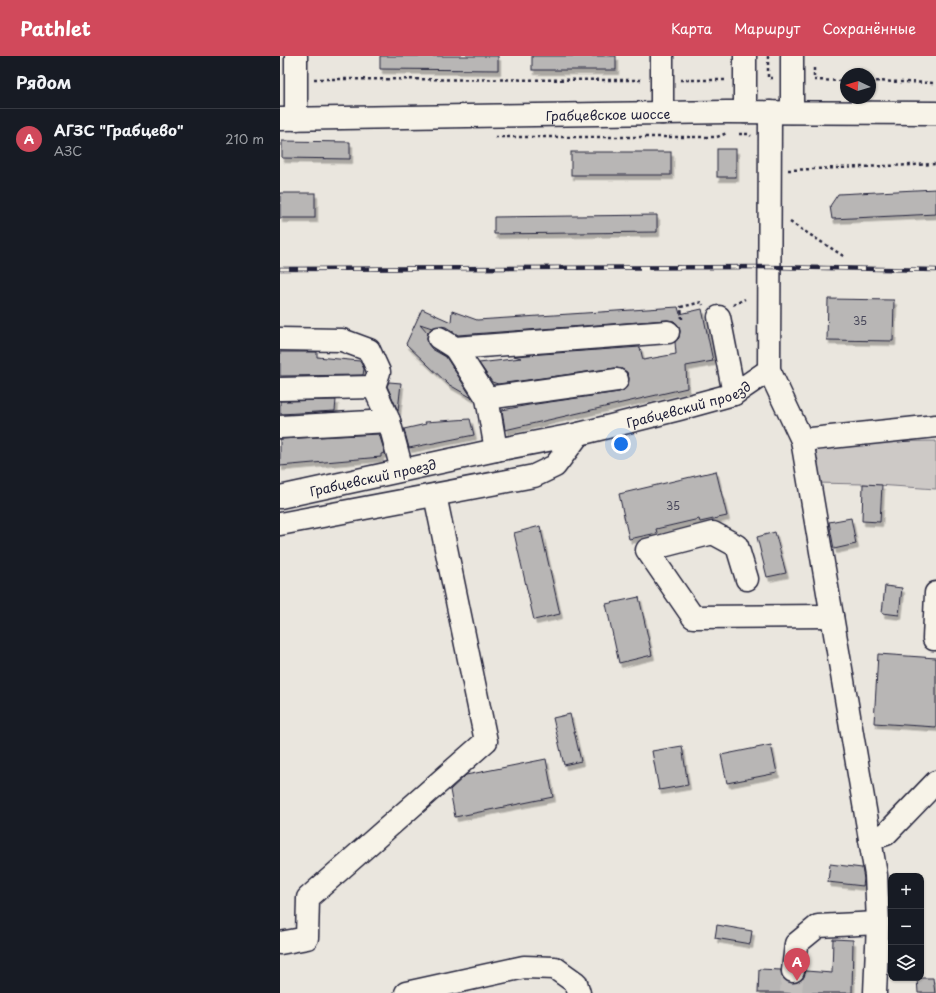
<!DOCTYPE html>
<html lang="ru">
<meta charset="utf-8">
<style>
:root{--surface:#171b24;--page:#242831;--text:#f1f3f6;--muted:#9ea1a6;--line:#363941;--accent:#d1495b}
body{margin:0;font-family:"Playpen Sans",sans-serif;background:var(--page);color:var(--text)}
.controls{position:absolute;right:12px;bottom:12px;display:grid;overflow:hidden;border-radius:8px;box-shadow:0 1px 3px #0004}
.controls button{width:36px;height:36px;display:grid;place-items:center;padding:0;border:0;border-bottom:1px solid var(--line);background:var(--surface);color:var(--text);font:20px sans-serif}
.compass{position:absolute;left:560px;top:12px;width:36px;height:36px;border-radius:50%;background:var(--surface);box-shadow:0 1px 3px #0004;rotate:274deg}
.you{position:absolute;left:341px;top:388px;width:14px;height:14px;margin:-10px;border:3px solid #fff;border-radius:50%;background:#1a73e8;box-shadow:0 0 0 6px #1a73e833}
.badge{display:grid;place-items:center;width:26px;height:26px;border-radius:50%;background:var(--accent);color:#fff;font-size:13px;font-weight:700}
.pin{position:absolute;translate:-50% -33px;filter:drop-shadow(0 1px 2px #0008)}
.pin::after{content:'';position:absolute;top:21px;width:14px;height:12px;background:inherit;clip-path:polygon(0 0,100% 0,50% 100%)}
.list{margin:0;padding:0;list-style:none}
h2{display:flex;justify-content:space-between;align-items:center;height:52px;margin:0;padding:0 16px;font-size:17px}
h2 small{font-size:13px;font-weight:400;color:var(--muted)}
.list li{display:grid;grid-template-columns:26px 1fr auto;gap:12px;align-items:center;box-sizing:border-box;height:60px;padding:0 16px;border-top:1px solid var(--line)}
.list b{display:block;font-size:15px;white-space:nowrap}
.list p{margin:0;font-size:13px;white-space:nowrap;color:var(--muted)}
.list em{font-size:13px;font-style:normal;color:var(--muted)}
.icon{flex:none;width:22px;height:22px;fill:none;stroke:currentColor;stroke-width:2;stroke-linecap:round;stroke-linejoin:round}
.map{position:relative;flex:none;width:656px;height:937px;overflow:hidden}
header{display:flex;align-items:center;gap:24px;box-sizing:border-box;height:56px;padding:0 20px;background:var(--accent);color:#fff}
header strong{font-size:19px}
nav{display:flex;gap:22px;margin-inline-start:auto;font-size:14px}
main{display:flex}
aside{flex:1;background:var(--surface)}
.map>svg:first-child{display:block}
.green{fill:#cdc9c6;stroke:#787680}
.building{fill:#b8b6b5;stroke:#22223b;filter:url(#shadow)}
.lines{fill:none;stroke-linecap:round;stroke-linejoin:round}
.minor-tunnel{stroke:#c2bfbd;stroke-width:22;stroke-dasharray:22 11;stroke-linecap:butt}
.minor-casing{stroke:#22223b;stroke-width:25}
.major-casing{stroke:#22223b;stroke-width:25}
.path{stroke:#22223b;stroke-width:2.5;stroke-dasharray:3 3;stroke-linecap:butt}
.minor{stroke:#f7f3e8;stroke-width:22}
.major{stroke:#f7f3e8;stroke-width:22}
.rail-casing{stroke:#22223b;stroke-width:4.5}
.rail{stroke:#f7f3e8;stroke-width:3;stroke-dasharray:9;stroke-linecap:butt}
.labels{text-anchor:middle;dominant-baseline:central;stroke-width:4;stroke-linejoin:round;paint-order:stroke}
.number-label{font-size:11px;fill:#48475a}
.street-label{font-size:13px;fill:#22223b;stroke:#f7f3e8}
</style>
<header>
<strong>Pathlet</strong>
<nav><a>Карта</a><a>Маршрут</a><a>Сохранённые</a></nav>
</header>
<main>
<aside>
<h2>Рядом<small></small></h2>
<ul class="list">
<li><span class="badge">A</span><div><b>АГЗС &quot;Грабцево&quot;</b><p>АЗС</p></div><em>210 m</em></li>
</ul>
</aside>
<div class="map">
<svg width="656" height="937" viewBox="0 0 656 937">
<defs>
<filter id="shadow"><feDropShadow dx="2.5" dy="4.5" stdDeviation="0" flood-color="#0004"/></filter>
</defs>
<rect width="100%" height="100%" fill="#eae6de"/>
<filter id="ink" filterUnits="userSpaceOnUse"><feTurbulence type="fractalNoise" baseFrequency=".025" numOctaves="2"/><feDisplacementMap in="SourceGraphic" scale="8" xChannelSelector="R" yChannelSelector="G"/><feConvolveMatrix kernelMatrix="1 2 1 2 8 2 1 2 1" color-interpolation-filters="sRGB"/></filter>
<g filter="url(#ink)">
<path class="green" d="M 656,385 L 656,433 L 583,428 L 535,427 L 535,392 L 588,386 Z"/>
<g class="building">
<path d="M 100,0 L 218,0 L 218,14 L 100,13 Z"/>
<rect x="252" y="0" width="84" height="14"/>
<path d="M 2,85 L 70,86 L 70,103 L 2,102 Z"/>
<rect x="437" y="93" width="19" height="28"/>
<rect x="291" y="96" width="100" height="23"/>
<path d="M 656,133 L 656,158 L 552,163 L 550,150 L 558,138 Z"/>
<rect x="0" y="137" width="35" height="25"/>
<path d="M 377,159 L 377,176 L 214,178 L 214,161 Z"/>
<path d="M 548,243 L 614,244 L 613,285 L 547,284 Z"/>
<path d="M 398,251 L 400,258 L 422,253 L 433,305 L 406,310 L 407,332 L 225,374 L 222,354 L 249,349 L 339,336 L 344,334 L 348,329 L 349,322 L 347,316 L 342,313 L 335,312 L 218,328 L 212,326 L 199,307 L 241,302 L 234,300 L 360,291 L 363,304 L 396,298 L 395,286 L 399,282 L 400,275 L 398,269 L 394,265 L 387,264 L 178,279 L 166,271 L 160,270 L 152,272 L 140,268 L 148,277 L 147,282 L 148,288 L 152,293 L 166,301 L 192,342 L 168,328 L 126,288 L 142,253 L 171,266 L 172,255 L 197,264 Z"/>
<path d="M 0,296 L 37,296 L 37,301 L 80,305 L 84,313 L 83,319 L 0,320 Z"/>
<path d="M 109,326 L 121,327 L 118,355 L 107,330 Z"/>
<path d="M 56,344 L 55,355 L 0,358 L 0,345 Z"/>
<path d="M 190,363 L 194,379 L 129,392 L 124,373 L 146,368 L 145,366 Z"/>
<path d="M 99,378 L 105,397 L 101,398 L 101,401 L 0,410 L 0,383 Z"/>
<path d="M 436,415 L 447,460 L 420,466 L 419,463 L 376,473 L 377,477 L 349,483 L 339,438 Z"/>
<path d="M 583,428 L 602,429 L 600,466 L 582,465 Z"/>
<path d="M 571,462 L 576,488 L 554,493 L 549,466 Z"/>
<path d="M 260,470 L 280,558 L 254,564 L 234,477 Z"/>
<path d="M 495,476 L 506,517 L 487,521 L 477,481 Z"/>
<path d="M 605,530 L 622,532 L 619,559 L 602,557 Z"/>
<path d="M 359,541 L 372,599 L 339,607 L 326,548 Z"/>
<path d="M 598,598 L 656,602 L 656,671 L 594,667 Z"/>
<path d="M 290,658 L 301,705 L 284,709 L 273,662 Z"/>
<path d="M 491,689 L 497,717 L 447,727 L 441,699 Z"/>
<path d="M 402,690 L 408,729 L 379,734 L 372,695 Z"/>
<path d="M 266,703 L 273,741 L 175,761 L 170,734 L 186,719 Z"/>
<path d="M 550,808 L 582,812 L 584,823 L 583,830 L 548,826 Z"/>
<path d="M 437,869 L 472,875 L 470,888 L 435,882 Z"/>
<path d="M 553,883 L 573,884 L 572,937 L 478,937 L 479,913 L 501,914 L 502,920 L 505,925 L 512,927 L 518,926 L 523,923 L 526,915 L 552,917 Z"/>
<path d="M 637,922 L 653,922 L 655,937 L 638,937 Z"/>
</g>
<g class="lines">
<path class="minor-tunnel" d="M 511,937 L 513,915"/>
<g class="minor-casing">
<g id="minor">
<path d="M 465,0 L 465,56"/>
<path d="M 512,0 L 512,56"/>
<path d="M 490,56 L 489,314 L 522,384 L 590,783 L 596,819 L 598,867 L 595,937"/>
<path d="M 382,57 L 382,0"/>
<path d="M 16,63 L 16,0"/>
<path d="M 439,261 L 454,338"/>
<path d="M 159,282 L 175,292 L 388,276"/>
<path d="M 0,283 L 62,284 L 89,294 L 99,316 L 94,331 L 109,365 L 0,371"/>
<path d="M 175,292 L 207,342 L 337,324"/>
<path d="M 0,333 L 94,331"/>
<path d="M 207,342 L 216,394"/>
<path d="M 109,365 L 122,414"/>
<path d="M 522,384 L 656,370"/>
<path id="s1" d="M 0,441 L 216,394 L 299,378 L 399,353 L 454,338 L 489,314"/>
<path d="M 0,468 L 254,420 L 275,410 L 299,378"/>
<path d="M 467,523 L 457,490 L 433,477 L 367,494 L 413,561 L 552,560"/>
<path d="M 656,537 L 654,583 L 656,583"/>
<path d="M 590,783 L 606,778 L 656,726"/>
<path d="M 0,887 L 27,882 L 28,842 L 206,685 L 155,439"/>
<path d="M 513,915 L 516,888 L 538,870 L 598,867"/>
<path d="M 126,937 L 244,911 L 275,912 L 296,927 L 299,937"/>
</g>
</g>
<g class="major-casing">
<g id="major">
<path id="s2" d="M 0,63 L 447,56 L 656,57"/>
</g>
</g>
<g class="path">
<path d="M 488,0 L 488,22 L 493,22"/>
<path d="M 534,12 L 534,24 L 566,25"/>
<path d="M 34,23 L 363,24"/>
<path d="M 400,24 L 445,24"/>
<path d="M 590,25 L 656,27"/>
<path d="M 459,78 L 469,78 L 471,80"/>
<path d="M 215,81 L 437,81 L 447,77"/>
<path d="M 508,114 L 656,108"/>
<path d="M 510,166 L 565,201"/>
<path d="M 453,249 L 465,243"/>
<path d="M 402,263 L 401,251 L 422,246 L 423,249"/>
</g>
<use href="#minor" class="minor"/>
<use href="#major" class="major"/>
<g class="rail-casing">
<path id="rail" d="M 0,213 L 490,211 L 656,214"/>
</g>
<use href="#rail" class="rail"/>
</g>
</g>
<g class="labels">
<g class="number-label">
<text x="580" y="264">35</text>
<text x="393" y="449">35</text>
</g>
<g class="street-label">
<text stroke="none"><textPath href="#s2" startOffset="328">Грабцевское шоссе</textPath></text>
<text stroke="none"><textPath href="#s1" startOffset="419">Грабцевский проезд</textPath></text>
<text stroke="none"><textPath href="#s1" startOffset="95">Грабцевский проезд</textPath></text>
</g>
</g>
</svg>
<div class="controls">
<button>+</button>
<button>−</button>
<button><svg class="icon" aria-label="layers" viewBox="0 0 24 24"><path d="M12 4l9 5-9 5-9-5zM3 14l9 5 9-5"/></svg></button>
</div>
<svg class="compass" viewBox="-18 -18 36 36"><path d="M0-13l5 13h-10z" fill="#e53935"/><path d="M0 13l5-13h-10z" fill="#9ea1a6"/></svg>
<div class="you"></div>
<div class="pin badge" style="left:517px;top:925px">A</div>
</div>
</main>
